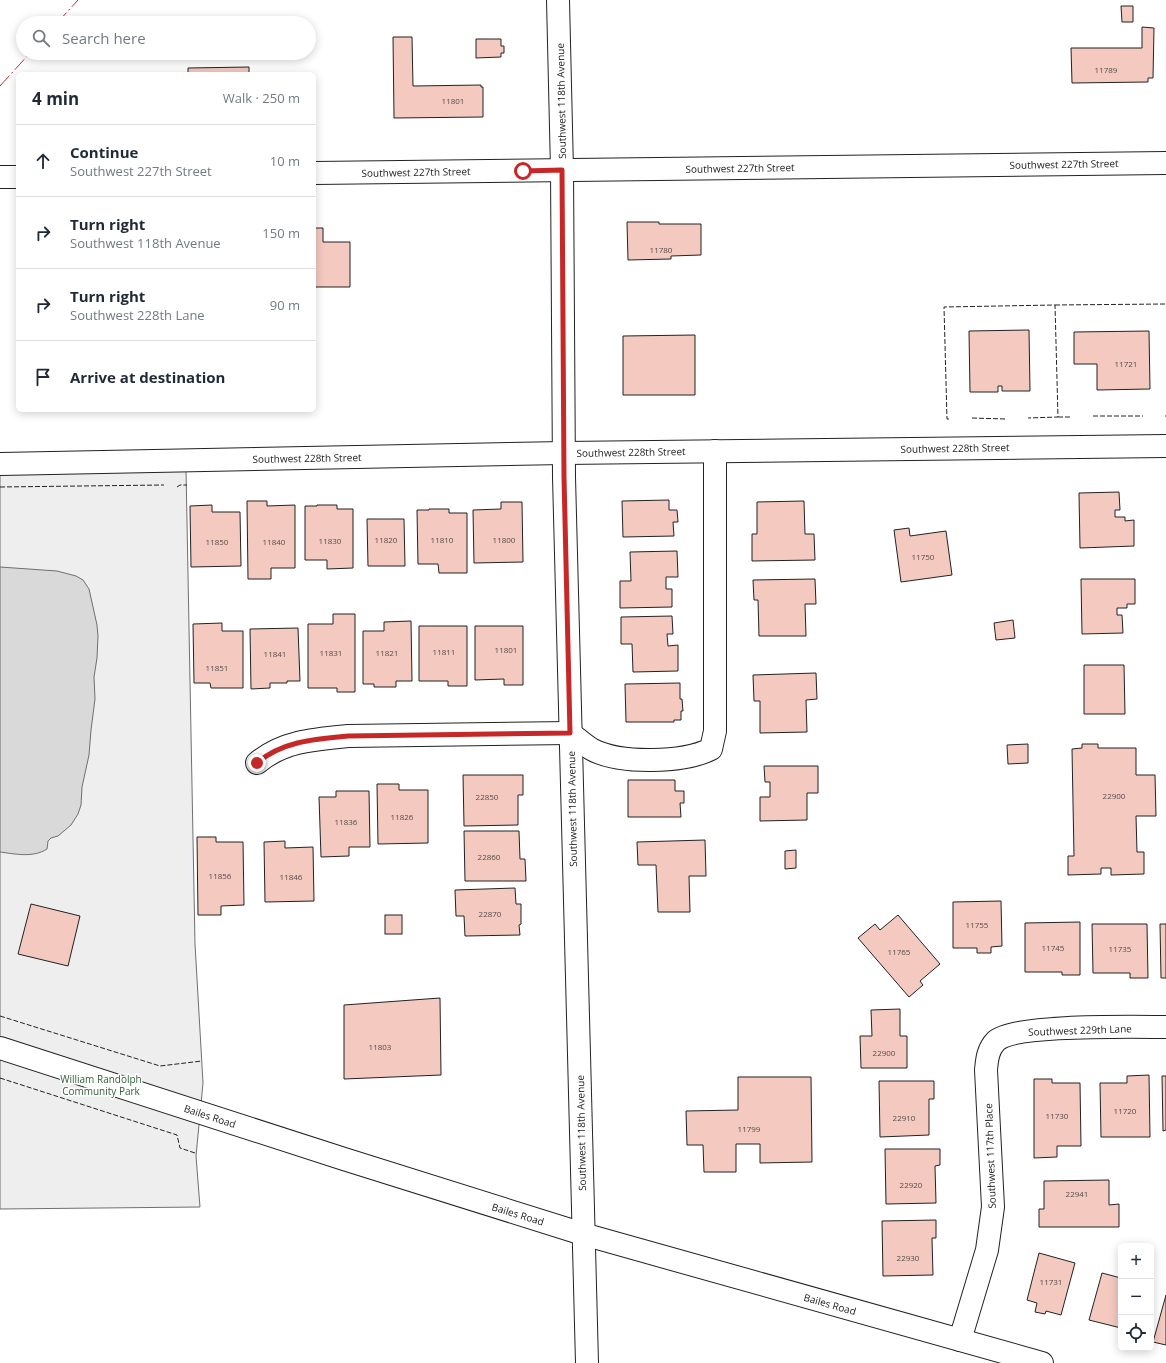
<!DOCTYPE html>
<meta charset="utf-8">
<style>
:root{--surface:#fff;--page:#f2f2f3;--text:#1f2937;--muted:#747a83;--line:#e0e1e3}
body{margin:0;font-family:"Open Sans",sans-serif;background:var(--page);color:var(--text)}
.controls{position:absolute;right:12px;bottom:12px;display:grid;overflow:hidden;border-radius:6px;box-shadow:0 2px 10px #0003}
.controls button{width:36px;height:36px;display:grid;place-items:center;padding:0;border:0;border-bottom:1px solid var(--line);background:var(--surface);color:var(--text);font:20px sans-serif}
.stop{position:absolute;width:12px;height:12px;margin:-9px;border:3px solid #c62828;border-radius:50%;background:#fff}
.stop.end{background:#c62828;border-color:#fff;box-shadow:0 1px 4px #0008}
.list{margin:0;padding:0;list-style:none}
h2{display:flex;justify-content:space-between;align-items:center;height:52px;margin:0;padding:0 16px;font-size:17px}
h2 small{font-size:13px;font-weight:400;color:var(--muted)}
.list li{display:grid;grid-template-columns:26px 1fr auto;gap:12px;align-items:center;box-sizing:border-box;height:72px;padding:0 16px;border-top:1px solid var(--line)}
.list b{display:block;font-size:15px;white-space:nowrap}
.list p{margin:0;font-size:13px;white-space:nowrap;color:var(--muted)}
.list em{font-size:13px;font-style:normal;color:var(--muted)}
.icon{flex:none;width:22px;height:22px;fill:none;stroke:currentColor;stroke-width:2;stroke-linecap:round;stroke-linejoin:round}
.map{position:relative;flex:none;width:1166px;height:1363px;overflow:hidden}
.search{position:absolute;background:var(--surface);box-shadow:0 2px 10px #0003;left:16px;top:16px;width:300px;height:44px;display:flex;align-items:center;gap:10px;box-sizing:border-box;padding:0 14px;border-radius:22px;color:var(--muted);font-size:15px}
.panel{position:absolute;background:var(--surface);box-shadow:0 2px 10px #0003;left:16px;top:72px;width:300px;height:340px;border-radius:6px}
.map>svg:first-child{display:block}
.green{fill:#eee;stroke:#6f6f6f}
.water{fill:#d9d9d9;stroke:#6f6f6f}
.building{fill:#f3c9c0;stroke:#222}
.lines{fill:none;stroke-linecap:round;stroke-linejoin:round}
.minor-casing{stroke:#222;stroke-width:24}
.minor{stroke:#fff;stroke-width:22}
.fence{stroke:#222;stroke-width:1;stroke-dasharray:5 2;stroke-linecap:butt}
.power{stroke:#c62828;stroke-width:1;stroke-dasharray:14 3 2 3;stroke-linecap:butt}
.route{stroke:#c62828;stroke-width:5}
.labels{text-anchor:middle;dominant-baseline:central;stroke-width:3;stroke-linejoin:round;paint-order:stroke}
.number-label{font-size:8px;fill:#564c4a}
.street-label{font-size:10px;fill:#222;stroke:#fff}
.park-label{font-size:10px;fill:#2f5e38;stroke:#fff}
</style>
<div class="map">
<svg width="1166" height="1363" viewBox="0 0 1166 1363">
<rect width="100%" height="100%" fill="#fff"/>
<path class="green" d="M 186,469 L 195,944 L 203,1083 L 196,1156 L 200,1207 L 0,1209 L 0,471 Z"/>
<path class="water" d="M 0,567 L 57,571 L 76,576 L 83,580 L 89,589 L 97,625 L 98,636 L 97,658 L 94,677 L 95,699 L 91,730 L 89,755 L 82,787 L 81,805 L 78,814 L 71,825 L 58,836 L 51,838 L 48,841 L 47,849 C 33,858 15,854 0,852 Z"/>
<g class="building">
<path d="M 1121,6 L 1133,6 L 1133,22 L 1122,22 Z"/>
<path d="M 1142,27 L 1154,28 L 1153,78 L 1148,78 L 1148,82 L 1072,83 L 1071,48 L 1142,48 Z"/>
<path d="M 393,37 L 412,37 L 413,86 L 481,85 L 481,87 L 483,87 L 483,117 L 394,118 Z"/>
<path d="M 476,39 L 501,39 L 501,46 L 504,46 L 504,53 L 501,53 L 501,57 L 476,58 Z"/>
<path d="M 249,67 L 249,74 L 188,74 L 188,68 Z"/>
<path d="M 627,222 L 659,222 L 659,224 L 701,224 L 701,255 L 671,256 L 671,259 L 628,260 Z"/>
<path d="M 314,228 L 323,228 L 323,242 L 350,242 L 350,287 L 314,287 Z"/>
<path d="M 1029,330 L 1030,391 L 1002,391 L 1002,386 L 998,386 L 998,392 L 970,392 L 969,331 Z"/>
<path d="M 1149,331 L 1150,389 L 1097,390 L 1097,364 L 1074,364 L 1074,332 Z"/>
<path d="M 695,335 L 695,395 L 623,395 L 623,336 Z"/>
<path d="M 1119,492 L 1120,510 L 1115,510 L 1115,517 L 1125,517 L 1125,521 L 1134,520 L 1134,546 L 1080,548 L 1079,493 Z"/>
<path d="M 669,500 L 669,510 L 677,510 L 678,522 L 673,522 L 674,536 L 623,537 L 622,501 Z"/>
<path d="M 247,501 L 267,501 L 267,506 L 295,505 L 295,568 L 271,568 L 271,579 L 248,579 Z"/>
<path d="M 804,501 L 805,534 L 814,534 L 815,560 L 752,561 L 752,534 L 757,534 L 757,502 Z"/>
<path d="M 501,502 L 522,502 L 523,562 L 474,563 L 473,510 L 501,509 Z"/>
<path d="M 212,505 L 212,512 L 240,512 L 241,566 L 191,567 L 190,506 Z"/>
<path d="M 317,505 L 337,505 L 337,509 L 353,509 L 353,568 L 327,569 L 327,560 L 305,560 L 305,506 L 317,506 Z"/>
<path d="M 429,509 L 449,509 L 449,513 L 467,513 L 467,573 L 439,573 L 438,564 L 418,564 L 417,510 L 429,510 Z"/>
<path d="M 367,519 L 404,519 L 405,566 L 368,566 Z"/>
<path d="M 909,528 L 910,536 L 946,531 L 952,575 L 901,582 L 894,530 Z"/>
<path d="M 677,551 L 678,577 L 666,577 L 666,589 L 672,589 L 672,607 L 620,608 L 620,581 L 631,581 L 630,552 Z"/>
<path d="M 815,579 L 816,604 L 805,604 L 806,636 L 759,636 L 758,600 L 754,600 L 753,580 Z"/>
<path d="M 1081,579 L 1135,579 L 1135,604 L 1127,604 L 1127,608 L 1117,608 L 1117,615 L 1122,615 L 1123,633 L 1082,634 Z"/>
<path d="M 333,614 L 355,614 L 355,692 L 337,692 L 337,688 L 308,688 L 308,624 L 333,624 Z"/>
<path d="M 672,616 L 673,634 L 667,634 L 668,646 L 678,645 L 678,671 L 633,672 L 632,644 L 621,644 L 621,617 Z"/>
<path d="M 1013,620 L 1015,638 L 996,640 L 994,623 Z"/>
<path d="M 411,621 L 412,681 L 396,681 L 396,687 L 374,687 L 374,684 L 363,684 L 363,631 L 384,631 L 384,622 Z"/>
<path d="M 222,623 L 222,631 L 243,631 L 243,688 L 211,688 L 210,683 L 194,683 L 193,624 Z"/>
<path d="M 419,626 L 467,626 L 467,686 L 448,686 L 448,681 L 419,681 Z"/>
<path d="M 475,626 L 523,626 L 523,685 L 504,685 L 504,679 L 475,680 Z"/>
<path d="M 298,628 L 300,681 L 287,681 L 287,683 L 270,683 L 270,688 L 251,689 L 250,629 Z"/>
<path d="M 1084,665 L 1124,665 L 1125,714 L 1084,714 Z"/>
<path d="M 816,673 L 817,699 L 806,700 L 807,732 L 760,733 L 760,701 L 754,701 L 753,675 Z"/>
<path d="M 680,683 L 680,699 L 682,699 L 683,711 L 681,711 L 681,720 L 674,720 L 674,722 L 626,722 L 625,684 Z"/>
<path d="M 1028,744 L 1028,763 L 1008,764 L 1007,745 Z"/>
<path d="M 1082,744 L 1098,744 L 1098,748 L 1136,748 L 1136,775 L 1155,775 L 1156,816 L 1136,816 L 1137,852 L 1144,852 L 1144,874 L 1111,875 L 1111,868 L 1101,868 L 1101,874 L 1068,875 L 1068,856 L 1074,856 L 1072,749 L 1082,748 Z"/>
<path d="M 764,766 L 818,766 L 818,793 L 807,793 L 807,820 L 760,821 L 760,797 L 770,797 L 770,782 L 765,782 Z"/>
<path d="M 463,775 L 523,775 L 523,795 L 518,795 L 518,825 L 464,826 Z"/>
<path d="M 628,780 L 675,780 L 675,791 L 684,791 L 684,803 L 680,803 L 681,817 L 628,817 Z"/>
<path d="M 377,784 L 399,784 L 399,790 L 428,790 L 428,843 L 378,844 Z"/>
<path d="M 336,791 L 369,791 L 370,847 L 349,847 L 349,856 L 321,857 L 319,797 L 336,797 Z"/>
<path d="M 464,831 L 519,831 L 520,859 L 525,859 L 526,881 L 465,881 Z"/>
<path d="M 197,837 L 216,837 L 216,842 L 243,842 L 244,905 L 221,906 L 221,915 L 198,915 Z"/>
<path d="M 705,840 L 706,876 L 689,876 L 690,912 L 658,912 L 656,865 L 638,865 L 637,842 Z"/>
<path d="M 285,841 L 285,848 L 313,847 L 314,901 L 265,902 L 264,842 Z"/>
<path d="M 796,850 L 796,868 L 785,869 L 785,851 Z"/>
<path d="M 515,888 L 516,904 L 521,904 L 521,924 L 519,925 L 520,935 L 465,936 L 464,916 L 456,916 L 455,890 Z"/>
<path d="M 1001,901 L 1002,946 L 991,947 L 991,953 L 977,953 L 977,948 L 953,948 L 953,902 Z"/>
<path d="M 31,904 L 80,916 L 68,966 L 18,954 Z"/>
<rect x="385" y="915" width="17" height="19"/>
<path d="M 898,915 L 940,964 L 920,981 L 923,985 L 909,997 L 858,938 L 875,924 L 880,930 Z"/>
<path d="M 1080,922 L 1080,975 L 1062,975 L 1062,972 L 1025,972 L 1025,923 Z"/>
<path d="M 1092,924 L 1147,924 L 1148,978 L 1130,978 L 1130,973 L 1093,973 Z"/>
<path d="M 1160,924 L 1166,924 L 1166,978 L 1161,978 Z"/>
<path d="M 440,998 L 441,1075 L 344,1079 L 344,1005 Z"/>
<path d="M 900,1009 L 900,1036 L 907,1036 L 907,1068 L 861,1068 L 860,1036 L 872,1036 L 871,1010 Z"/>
<path d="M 1149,1075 L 1150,1137 L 1101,1137 L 1100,1083 L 1127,1083 L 1127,1076 Z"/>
<path d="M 1162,1076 L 1166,1076 L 1166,1130 L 1163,1131 Z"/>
<path d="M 738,1077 L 811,1077 L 812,1162 L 760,1163 L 760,1144 L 736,1144 L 736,1172 L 704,1172 L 703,1145 L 687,1145 L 686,1111 L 738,1110 Z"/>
<path d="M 1034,1079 L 1052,1079 L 1052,1083 L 1080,1083 L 1081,1146 L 1057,1146 L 1057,1157 L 1034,1158 Z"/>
<path d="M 879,1081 L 934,1081 L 934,1099 L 929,1099 L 929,1135 L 880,1137 Z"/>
<path d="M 885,1149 L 940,1149 L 940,1165 L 935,1166 L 936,1203 L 886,1204 Z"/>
<path d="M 1109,1180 L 1109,1205 L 1119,1204 L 1119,1227 L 1039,1227 L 1039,1209 L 1044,1209 L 1044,1181 Z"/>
<path d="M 936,1220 L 936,1238 L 932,1238 L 933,1275 L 883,1276 L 882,1221 Z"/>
<path d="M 1039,1253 L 1075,1263 L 1061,1315 L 1046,1311 L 1045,1314 L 1035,1312 L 1037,1303 L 1027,1300 Z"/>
<path d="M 1102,1273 L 1121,1278 L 1121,1328 L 1089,1320 Z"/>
<path d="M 1166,1295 L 1166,1345 L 1153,1342 Z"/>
</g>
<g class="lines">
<g class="minor-casing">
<g id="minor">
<path d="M 558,0 L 562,170 L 564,477 L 587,1363"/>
<path d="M 314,173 L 1166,163"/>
<path d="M 0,177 L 18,177"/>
<path d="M 0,464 L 564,453 L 1166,446"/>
<path d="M 570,733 C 577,738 585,746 593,750 C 621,764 683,763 711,749 L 715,731 L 715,451"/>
<path d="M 257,763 C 283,741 316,739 348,736 L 570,733"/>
<path d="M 0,1048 L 344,1159 L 583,1234 L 1042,1363"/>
<path d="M 960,1340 L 987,1250 L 993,1207 L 986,1070 C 987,1059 988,1049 996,1041 C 1014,1024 1136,1027 1166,1027"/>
</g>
</g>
<use href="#minor" class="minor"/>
<g class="fence">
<path d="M 1055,305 L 1166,304"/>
<path d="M 1093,416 L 1143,416"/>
<path d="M 1165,416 L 1166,416"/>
<path d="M 1058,417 L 1072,417"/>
<path d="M 972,418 L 1006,419"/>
<path d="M 949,419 L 947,419 L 944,307 L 1055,305 L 1058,417 L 1028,418"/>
<path d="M 0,487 L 164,485"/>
<path d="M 177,487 L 180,485 L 187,485"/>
<path d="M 0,1016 L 160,1066 L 202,1061"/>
<path d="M 0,1078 L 177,1135 L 180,1148 L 195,1153"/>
</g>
<g class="power">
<path d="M 57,23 L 78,0"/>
<path d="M 0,86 L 30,53"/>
</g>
</g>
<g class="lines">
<path class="route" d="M 257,763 C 282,741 316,739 348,736 L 570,733 L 564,477 L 562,170 L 523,171"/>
</g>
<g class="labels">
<g class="number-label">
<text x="1106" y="69">11789</text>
<text x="453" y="100">11801</text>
<text x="661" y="249">11780</text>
<text x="1126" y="363">11721</text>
<text x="386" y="539">11820</text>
<text x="442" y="539">11810</text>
<text x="504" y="539">11800</text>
<text x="330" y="540">11830</text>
<text x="217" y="541">11850</text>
<text x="274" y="541">11840</text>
<text x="923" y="556">11750</text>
<text x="506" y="649">11801</text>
<text x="444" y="651">11811</text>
<text x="331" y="652">11831</text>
<text x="387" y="652">11821</text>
<text x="275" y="653">11841</text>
<text x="217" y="667">11851</text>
<text x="1114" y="795">22900</text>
<text x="487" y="796">22850</text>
<text x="402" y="816">11826</text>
<text x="346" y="821">11836</text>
<text x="489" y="856">22860</text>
<text x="220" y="875">11856</text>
<text x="291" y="876">11846</text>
<text x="490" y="913">22870</text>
<text x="977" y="924">11755</text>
<text x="1053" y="947">11745</text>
<text x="1120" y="948">11735</text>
<text x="899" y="951">11765</text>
<text x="380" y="1046">11803</text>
<text x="884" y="1052">22900</text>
<text x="1125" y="1110">11720</text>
<text x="1057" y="1115">11730</text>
<text x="904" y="1117">22910</text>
<text x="749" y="1128">11799</text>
<text x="911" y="1184">22920</text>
<text x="1077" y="1193">22941</text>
<text x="908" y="1257">22930</text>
<text x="1051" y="1281">11731</text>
</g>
<g class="street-label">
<text transform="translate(561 101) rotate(-91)">Southwest 118th Avenue</text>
<text transform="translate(1064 164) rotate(-1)">Southwest 227th Street</text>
<text transform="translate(740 168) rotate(-1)">Southwest 227th Street</text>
<text transform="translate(416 172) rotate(-1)">Southwest 227th Street</text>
<text transform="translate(955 448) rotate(-1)">Southwest 228th Street</text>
<text transform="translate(631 452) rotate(-1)">Southwest 228th Street</text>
<text transform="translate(307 458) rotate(-1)">Southwest 228th Street</text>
<text transform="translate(572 809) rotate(-91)">Southwest 118th Avenue</text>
<text transform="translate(1080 1030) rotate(-2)">Southwest 229th Lane</text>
<text transform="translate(210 1116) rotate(18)">Bailes Road</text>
<text transform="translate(581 1133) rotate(-91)">Southwest 118th Avenue</text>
<text transform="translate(990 1156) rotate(-92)">Southwest 117th Place</text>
<text transform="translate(518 1214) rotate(17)">Bailes Road</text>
<text transform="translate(830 1304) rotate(16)">Bailes Road</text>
</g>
<g class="park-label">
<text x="101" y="1079">William Randolph<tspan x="101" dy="12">Community Park</tspan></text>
</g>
</g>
</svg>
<div class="controls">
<button>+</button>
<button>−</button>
<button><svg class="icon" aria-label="locate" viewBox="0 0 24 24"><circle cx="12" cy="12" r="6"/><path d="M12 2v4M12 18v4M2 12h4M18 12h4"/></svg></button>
</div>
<div class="stop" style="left:523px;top:171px"></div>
<div class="stop end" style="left:257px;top:763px"></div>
<div class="search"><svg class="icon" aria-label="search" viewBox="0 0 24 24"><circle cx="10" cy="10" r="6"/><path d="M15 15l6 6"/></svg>Search here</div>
<section class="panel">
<h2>4 min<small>Walk · 250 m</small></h2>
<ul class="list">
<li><svg class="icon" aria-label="ahead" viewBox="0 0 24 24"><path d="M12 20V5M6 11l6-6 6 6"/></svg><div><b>Continue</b><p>Southwest 227th Street</p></div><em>10 m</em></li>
<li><svg class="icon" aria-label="right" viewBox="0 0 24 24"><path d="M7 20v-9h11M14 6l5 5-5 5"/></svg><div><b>Turn right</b><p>Southwest 118th Avenue</p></div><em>150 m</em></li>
<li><svg class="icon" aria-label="right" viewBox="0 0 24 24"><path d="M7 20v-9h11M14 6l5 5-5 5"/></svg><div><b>Turn right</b><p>Southwest 228th Lane</p></div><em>90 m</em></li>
<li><svg class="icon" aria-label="arrive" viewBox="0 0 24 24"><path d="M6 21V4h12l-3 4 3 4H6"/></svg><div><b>Arrive at destination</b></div></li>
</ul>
</section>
</div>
